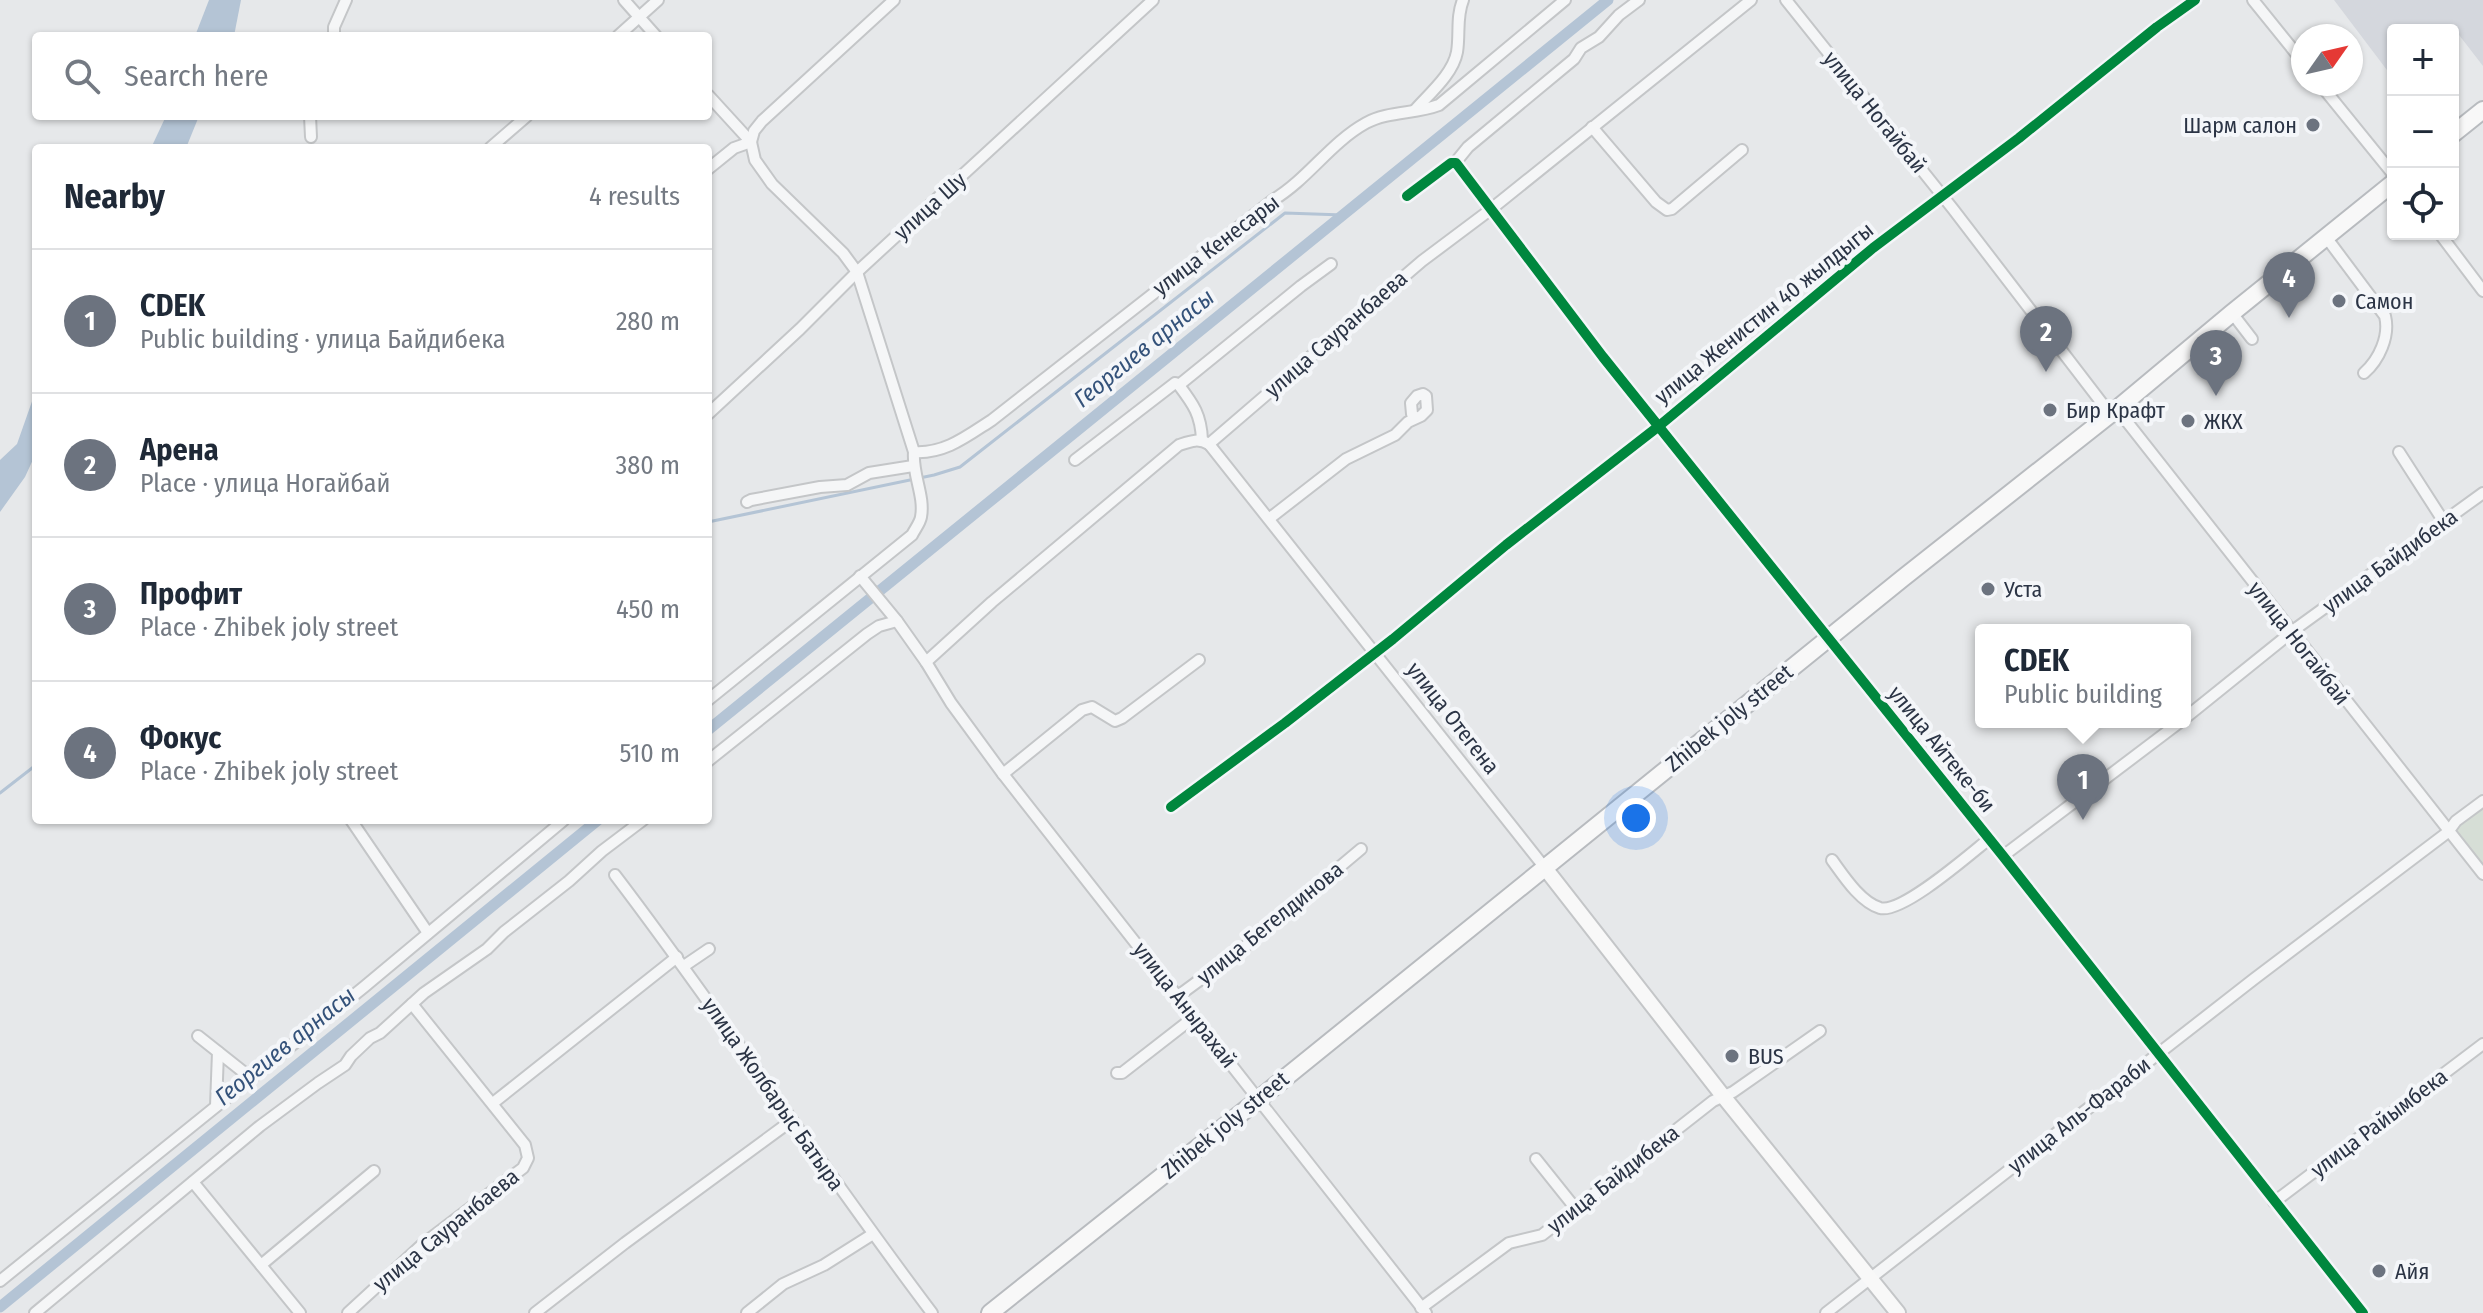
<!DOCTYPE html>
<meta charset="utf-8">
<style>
:root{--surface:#fff;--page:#f2f2f3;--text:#1f2937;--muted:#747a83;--line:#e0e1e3;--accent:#6c737f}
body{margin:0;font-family:"Fira Sans Condensed",sans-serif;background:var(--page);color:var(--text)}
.controls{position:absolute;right:24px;top:24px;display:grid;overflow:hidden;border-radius:8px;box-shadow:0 2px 6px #0004}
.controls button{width:72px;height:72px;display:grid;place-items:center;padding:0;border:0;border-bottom:2px solid var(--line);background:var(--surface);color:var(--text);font:40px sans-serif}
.compass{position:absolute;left:2291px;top:24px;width:72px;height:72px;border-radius:50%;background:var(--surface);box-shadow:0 2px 6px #0004;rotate:56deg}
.you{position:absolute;left:1636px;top:818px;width:28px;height:28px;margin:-20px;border:6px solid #fff;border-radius:50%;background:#1a73e8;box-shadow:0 0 0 12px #1a73e833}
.badge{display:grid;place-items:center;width:52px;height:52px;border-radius:50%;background:var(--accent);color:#fff;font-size:26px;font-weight:700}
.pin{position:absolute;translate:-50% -66px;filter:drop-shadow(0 2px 4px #0008)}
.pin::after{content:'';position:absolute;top:42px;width:28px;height:24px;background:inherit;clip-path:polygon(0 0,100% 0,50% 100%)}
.popup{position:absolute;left:1975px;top:624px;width:216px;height:104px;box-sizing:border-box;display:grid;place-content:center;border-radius:8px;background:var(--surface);filter:drop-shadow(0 2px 6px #0005);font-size:26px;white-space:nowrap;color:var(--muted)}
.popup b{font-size:30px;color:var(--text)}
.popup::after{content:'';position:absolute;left:50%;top:100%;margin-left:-16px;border:16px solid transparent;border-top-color:var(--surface)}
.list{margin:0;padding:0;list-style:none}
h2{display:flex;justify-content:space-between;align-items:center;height:104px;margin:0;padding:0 32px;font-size:34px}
h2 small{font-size:26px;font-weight:400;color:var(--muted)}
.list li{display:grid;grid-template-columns:52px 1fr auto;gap:24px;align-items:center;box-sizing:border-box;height:144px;padding:0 32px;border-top:2px solid var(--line)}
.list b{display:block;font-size:30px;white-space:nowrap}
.list p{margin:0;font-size:26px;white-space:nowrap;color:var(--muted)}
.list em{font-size:26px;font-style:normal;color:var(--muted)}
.icon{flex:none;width:44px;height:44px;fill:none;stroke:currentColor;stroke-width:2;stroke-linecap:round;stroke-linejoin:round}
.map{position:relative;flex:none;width:2483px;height:1313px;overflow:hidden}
.search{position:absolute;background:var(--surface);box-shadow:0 2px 6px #0004;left:32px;top:32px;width:680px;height:88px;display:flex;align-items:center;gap:20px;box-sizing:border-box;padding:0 28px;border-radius:8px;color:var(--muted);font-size:30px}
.panel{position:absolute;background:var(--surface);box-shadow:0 2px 6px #0004;left:32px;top:144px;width:680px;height:680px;border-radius:8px}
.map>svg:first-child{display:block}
.built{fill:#d4d7dd}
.green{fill:#d6ded6}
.water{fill:#b4c4d5}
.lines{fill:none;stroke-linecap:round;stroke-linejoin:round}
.stream{stroke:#b4c4d5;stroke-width:3}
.canal{stroke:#b4c4d5;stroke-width:11}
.minor-casing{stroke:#c4c6c8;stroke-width:14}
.secondary-casing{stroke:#c4c6c8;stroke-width:18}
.trunk-casing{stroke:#b8bbbf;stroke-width:20}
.minor{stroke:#f5f6f7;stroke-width:10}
.secondary{stroke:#f8f8f8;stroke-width:14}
.trunk{stroke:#f8f8f8;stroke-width:16}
.cycleway-casing{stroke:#f4f6f9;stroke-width:15}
.cycleway{stroke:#00873e;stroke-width:10}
.poi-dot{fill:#6c737f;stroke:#f4f6f9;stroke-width:3}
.labels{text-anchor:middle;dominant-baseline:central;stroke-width:8;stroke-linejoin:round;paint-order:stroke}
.street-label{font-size:22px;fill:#2b3445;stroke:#f4f6f9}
.poi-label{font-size:22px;fill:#2b3445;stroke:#f4f6f9;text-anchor:start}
.water-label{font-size:24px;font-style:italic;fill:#34527a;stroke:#f4f6f9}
</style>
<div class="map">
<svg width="2483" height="1313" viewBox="0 0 2483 1313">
<rect width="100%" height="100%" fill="#e6e8ea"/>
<path class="built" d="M 2334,0 L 2483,0 L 2483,66 L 2456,31 L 2393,30 L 2393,78 Z"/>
<path class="green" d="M 2483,806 L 2483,867 L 2453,830 Z"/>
<g class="water">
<path d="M 209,0 L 241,0 L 234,36 L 195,36 Z"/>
<path d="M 166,116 L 199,116 L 186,148 L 151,148 Z"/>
<path d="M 36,390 L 36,453 L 25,477 L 0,512 L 0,460 L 17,444 Z"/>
</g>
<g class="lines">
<g class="stream">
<path d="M 708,522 L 934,475 L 960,467 L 1285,213 L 1343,215"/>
<path d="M 0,793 L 36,765"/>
</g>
<g class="canal">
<path d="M 708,730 L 1608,0"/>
<path d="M 0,1307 L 598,820"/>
</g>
<g class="minor-casing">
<g id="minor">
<path d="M 624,0 L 656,36"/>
<path d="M 1786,0 L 1953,209 L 2111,415"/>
<path d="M 2253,0 L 2303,62"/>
<path d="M 334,36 L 334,27 L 346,0"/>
<path d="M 618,36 L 658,0"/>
<path d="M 2320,84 L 2393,174"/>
<path d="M 708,95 L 751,142 L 755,160 L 772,184 L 843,253 L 857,272 L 914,452 C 912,474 925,496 921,517 C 920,523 915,529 912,535 L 708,700"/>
<path d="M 1415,110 C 1429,94 1453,74 1457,52 C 1460,34 1456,17 1463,0"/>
<path d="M 310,116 L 311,137"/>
<path d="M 1592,127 L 1656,202 L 1667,210 L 1672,209 L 1742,150"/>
<path d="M 751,142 L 754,131 L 762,121 L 894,0"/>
<path d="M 490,148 L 527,116"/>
<path d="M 1455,163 L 1468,147 L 1574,59 L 1581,48 L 1599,37 L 1619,15 L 1639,0"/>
<path d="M 708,169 L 734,148 L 751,142"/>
<path d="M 1407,196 L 1451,163 L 1456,163 L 1603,357 L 2003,856 L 2363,1313"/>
<path d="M 2440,234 L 2483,291"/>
<path d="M 2326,237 L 2385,316 C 2390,336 2379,360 2364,373"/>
<path d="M 2232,313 L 2252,339"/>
<path d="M 1179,385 L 1301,286 L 1331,264"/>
<path d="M 2117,409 L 2483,874"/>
<path d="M 708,414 L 800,329 L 857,272 L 1153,0"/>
<path d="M 1209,444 L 1422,261 L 1490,210 L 1751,0"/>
<path d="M 1209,444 L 1545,868"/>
<path d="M 914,452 C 945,454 967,436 992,420 L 1273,200 C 1308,179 1330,143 1366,123 C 1388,111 1416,114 1439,105 L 1565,0"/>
<path d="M 2399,452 L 2444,522"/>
<path d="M 1075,460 L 1175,383 L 1178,384 C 1193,404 1201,414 1202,440"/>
<path d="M 747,502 L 751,500 L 820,487 L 847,485 L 869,473 L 913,466"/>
<path d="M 1270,518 L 1346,459 L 1395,435 L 1408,422 L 1421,416 L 1427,410 L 1426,396 L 1423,394 L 1417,396 L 1411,403 L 1412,414 L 1415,417"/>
<path d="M 860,576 L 897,621 L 926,662 L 951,703 L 1003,774 L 1426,1313"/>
<path d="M 926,662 L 992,602 L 1179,445 C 1191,441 1198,438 1209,444"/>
<path d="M 2185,718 L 2298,627 L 2483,493"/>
<path d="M 708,761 L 867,634 L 879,626 L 897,621"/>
<path d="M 1003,774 L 1082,710 L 1092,707 L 1115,721 L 1122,718 L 1199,660"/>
<path d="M 1171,807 L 1285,723 L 1393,639 L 1506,545 L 1659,426 L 1873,248 L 2019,138 L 2157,27 L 2195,0"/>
<path d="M 351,820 L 428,933"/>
<path d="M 2003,856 L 2180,722"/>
<path d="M 1832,860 C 1843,875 1860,902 1880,908 C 1902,914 1970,854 1989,839"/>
<path d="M 615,875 C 724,1018 823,1169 932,1313"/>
<path d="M 684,966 L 709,949"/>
<path d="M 1178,996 L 1242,949 L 1361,849"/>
<path d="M 198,1036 L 251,1078"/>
<path d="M 1117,1073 L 1122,1073 L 1194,1017"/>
<path d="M 493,1103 L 677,957"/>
<path d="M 216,1106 L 218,1052"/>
<path d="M 1536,1159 L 1576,1209"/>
<path d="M 193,1182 L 300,1313"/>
<path d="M 2274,1202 L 2483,1044"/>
<path d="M 261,1265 L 374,1171"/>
<path d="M 0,1281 L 364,987 L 564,820"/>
<path d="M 1421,1308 L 1509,1243 L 1542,1235 L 1713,1101 L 1733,1092 L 1820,1031"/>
<path d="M 35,1313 L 260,1126 L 318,1083 L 345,1065 L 351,1056 L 370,1038 L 380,1033 L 424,993 L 487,949 L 504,932 L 569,881 L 602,851 L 643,820"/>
<path d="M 348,1313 L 423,1244 L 523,1168 L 528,1158 L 525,1145 L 412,1004"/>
<path d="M 535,1313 L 625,1243 L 791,1121"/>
<path d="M 747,1313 L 783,1284 L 824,1265 L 873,1234"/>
<path d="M 1826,1313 L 2254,979 L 2448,832 L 2456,821 L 2483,801"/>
</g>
</g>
<g class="secondary-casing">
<path id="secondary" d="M 1545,868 L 1723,1096 L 1898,1313"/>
</g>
<g class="trunk-casing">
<g id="trunk">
<path d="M 2453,134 L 2483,110"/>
<path d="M 990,1313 L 1259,1099 L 1903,578 L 2117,409 L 2232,313 L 2393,183"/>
</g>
</g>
<use href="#minor" class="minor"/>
<use href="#secondary" class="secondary"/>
<use href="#trunk" class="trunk"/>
<g class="cycleway-casing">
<g id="cycleway">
<path d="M 1407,196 L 1451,163 L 1456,163 L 1603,357 L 2003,856 L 2363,1313"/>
<path d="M 1171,807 L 1285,723 L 1393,639 L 1506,545 L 1659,426 L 1873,248 L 2019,138 L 2157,27 L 2195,0"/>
</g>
</g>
<use href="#cycleway" class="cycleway"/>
</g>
<g class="poi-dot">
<circle cx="2313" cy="125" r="8"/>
<circle cx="2339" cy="301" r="8"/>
<circle cx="2050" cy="410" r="8"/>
<circle cx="2188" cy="421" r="8"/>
<circle cx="1988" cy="589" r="8"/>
<circle cx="1732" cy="1056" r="8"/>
<circle cx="2379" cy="1271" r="8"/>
</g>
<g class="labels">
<g class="street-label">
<text transform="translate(1875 112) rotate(51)">улица Ногайбай</text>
<text transform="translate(930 206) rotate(-42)">улица Шу</text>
<text transform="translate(1216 245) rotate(-37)">улица Кенесары</text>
<text transform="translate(1764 313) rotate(-39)">улица Женистин 40 жылдыгы</text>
<text transform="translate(1336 334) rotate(-41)">улица Сауранбаева</text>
<text transform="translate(2390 561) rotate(-36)">улица Байдибека</text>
<text transform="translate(2299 643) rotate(52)">улица Ногайбай</text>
<text transform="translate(1453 718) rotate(52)">улица Отегена</text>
<text transform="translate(1729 718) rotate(-39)">Zhibek joly street</text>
<text transform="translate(1942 749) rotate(51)">улица Айтеке-би</text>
<text transform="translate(1270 923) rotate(-39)">улица Бегелдинова</text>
<text transform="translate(1185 1005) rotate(52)">улица Анырахай</text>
<text transform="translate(773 1094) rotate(55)">улица Жолбарыс Батыра</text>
<text transform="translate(2079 1115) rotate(-38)">улица Аль-Фараби</text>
<text transform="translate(2379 1123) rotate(-37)">улица Райымбека</text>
<text transform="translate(1225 1125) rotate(-39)">Zhibek joly street</text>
<text transform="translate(1613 1179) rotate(-38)">улица Байдибека</text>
<text transform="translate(446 1230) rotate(-39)">улица Сауранбаева</text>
</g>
<g class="poi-label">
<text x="2297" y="125" text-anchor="end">Шарм салон</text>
<text x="2355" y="301">Самон</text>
<text x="2066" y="410">Бир Крафт</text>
<text x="2204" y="421">ЖКХ</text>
<text x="2004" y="589">Уста</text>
<text x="1748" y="1056">BUS</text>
<text x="2395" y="1271">Айя</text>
</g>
<g class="water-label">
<text transform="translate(1144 348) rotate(-39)">Георгиев арнасы</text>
<text transform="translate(285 1046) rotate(-39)">Георгиев арнасы</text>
</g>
</g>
</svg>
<div class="controls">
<button>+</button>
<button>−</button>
<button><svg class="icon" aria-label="locate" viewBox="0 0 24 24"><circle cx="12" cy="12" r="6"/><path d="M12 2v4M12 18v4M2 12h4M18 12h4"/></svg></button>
</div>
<svg class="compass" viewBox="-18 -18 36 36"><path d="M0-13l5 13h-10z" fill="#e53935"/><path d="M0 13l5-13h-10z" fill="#747a83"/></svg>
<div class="you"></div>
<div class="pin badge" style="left:2083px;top:820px">1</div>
<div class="popup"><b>CDEK</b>Public building</div>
<div class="pin badge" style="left:2046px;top:372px">2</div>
<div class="pin badge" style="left:2216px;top:396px">3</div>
<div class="pin badge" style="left:2289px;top:318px">4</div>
<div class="search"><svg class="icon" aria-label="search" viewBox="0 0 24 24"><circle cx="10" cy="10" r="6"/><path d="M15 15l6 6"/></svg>Search here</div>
<section class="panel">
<h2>Nearby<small>4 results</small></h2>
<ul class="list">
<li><span class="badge">1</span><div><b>CDEK</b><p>Public building · улица Байдибека</p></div><em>280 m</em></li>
<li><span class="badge">2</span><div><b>Арена</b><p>Place · улица Ногайбай</p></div><em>380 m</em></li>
<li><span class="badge">3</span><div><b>Профит</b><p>Place · Zhibek joly street</p></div><em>450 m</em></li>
<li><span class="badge">4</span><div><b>Фокус</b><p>Place · Zhibek joly street</p></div><em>510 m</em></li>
</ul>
</section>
</div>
